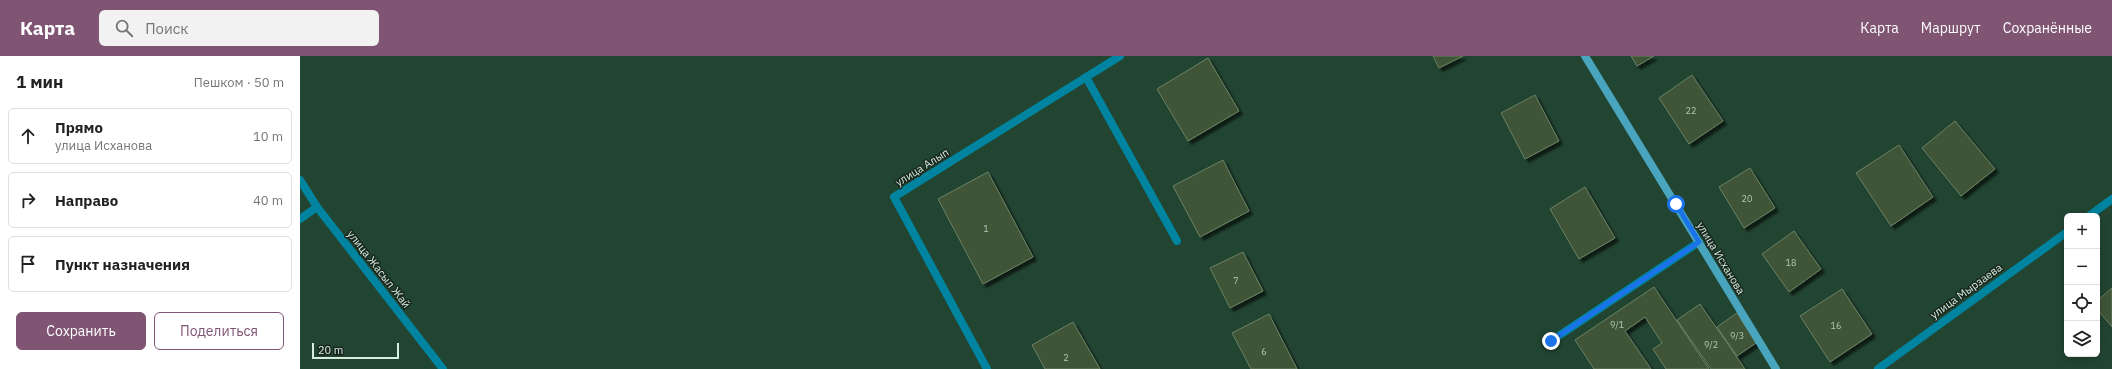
<!DOCTYPE html>
<html lang="ru">
<meta charset="utf-8">
<style>
:root{--surface:#fff;--page:#f2f2f2;--text:#222;--muted:#767676;--line:#e0e0e0;--accent:#805473}
body{margin:0;font-family:"IBM Plex Sans",sans-serif;background:var(--page);color:var(--text)}
.controls{position:absolute;right:12px;bottom:12px;display:grid;overflow:hidden;border-radius:6px;box-shadow:0 2px 10px #0003}
.controls button{width:36px;height:36px;display:grid;place-items:center;padding:0;border:0;border-bottom:1px solid var(--line);background:var(--surface);color:var(--text);font:20px sans-serif}
.scale{position:absolute;left:12px;bottom:10px;width:87px;box-sizing:border-box;padding-left:4px;border:2px solid #d8ece0;border-top:0;font-size:11px;line-height:14px;white-space:nowrap;color:#d8ece0;-webkit-text-stroke:3px #18271f;paint-order:stroke}
.stop{position:absolute;width:12px;height:12px;margin:-9px;border:3px solid #1a73e8;border-radius:50%;background:#fff}
.stop.end{background:#1a73e8;border-color:#fff;box-shadow:0 1px 4px #0008}
.list{margin:0;padding:0;list-style:none}
h2{display:flex;justify-content:space-between;align-items:center;height:52px;margin:0;padding:0 16px;font-size:17px}
h2 small{font-size:13px;font-weight:400;color:var(--muted)}
.list li{display:grid;grid-template-columns:26px 1fr auto;gap:12px;align-items:center;box-sizing:border-box;height:56px;margin:0 8px 8px;padding:0 8px;border:1px solid var(--line);border-radius:6px}
.list b{display:block;font-size:15px;white-space:nowrap}
.list p{margin:0;font-size:13px;white-space:nowrap;color:var(--muted)}
.list em{font-size:13px;font-style:normal;color:var(--muted)}
.actions{display:flex;gap:8px;padding:12px 16px}
.actions a{flex:1;padding:9px 0;border:1px solid var(--accent);border-radius:6px;text-align:center;font-size:14px;color:var(--accent)}
.actions .main{background:var(--accent);color:#fff}
.icon{flex:none;width:22px;height:22px;fill:none;stroke:currentColor;stroke-width:2;stroke-linecap:round;stroke-linejoin:round}
.map{position:relative;flex:none;width:1812px;height:313px;overflow:hidden}
header{display:flex;align-items:center;gap:24px;box-sizing:border-box;height:56px;padding:0 20px;background:var(--accent);color:#fff}
header strong{font-size:19px}
nav{display:flex;gap:22px;margin-inline-start:auto;font-size:14px}
.search{width:280px;height:36px;background:var(--page);display:flex;align-items:center;gap:10px;box-sizing:border-box;padding:0 14px;border-radius:6px;color:var(--muted);font-size:15px}
main{display:flex}
aside{flex:1;background:var(--surface)}
.map>svg:first-child{display:block}
.building{fill:#3f5539;stroke:#6a8264;filter:url(#shadow)}
.lines{fill:none;stroke-linecap:round;stroke-linejoin:round}
.lane{stroke:#00849f;stroke-width:8}
.street{stroke:#00849f;stroke-width:8}
.secondary{stroke:#49a4bd;stroke-width:8}
.route{stroke:#1a73e8;stroke-width:5}
.labels{text-anchor:middle;dominant-baseline:central;stroke-width:3;stroke-linejoin:round;paint-order:stroke}
.number-label{font-size:9px;fill:#b2c6b6}
.street-label{font-size:11px;fill:#d8ece0;stroke:#18271f}
</style>
<header>
<strong>Карта</strong>
<div class="search"><svg class="icon" aria-label="search" viewBox="0 0 24 24"><circle cx="10" cy="10" r="6"/><path d="M15 15l6 6"/></svg>Поиск</div>
<nav><a>Карта</a><a>Маршрут</a><a>Сохранённые</a></nav>
</header>
<main>
<aside>
<h2>1 мин<small>Пешком · 50 m</small></h2>
<ul class="list">
<li><svg class="icon" aria-label="ahead" viewBox="0 0 24 24"><path d="M12 20V5M6 11l6-6 6 6"/></svg><div><b>Прямо</b><p>улица Исханова</p></div><em>10 m</em></li>
<li><svg class="icon" aria-label="right" viewBox="0 0 24 24"><path d="M7 20v-9h11M14 6l5 5-5 5"/></svg><div><b>Направо</b></div><em>40 m</em></li>
<li><svg class="icon" aria-label="arrive" viewBox="0 0 24 24"><path d="M6 21V4h12l-3 4 3 4H6"/></svg><div><b>Пункт назначения</b></div></li>
</ul>
<div class="actions"><a class="main">Сохранить</a><a>Поделиться</a></div>
</aside>
<div class="map">
<svg width="1812" height="313" viewBox="0 0 1812 313">
<defs>
<filter id="shadow"><feDropShadow dx="3.5" dy="3.5" stdDeviation="1" flood-color="#0009"/></filter>
</defs>
<rect width="100%" height="100%" fill="#224532"/>
<g class="building">
<path d="M 1133,0 L 1163,0 L 1139,12 Z"/>
<path d="M 1331,0 L 1354,0 L 1337,10 Z"/>
<path d="M 908,2 L 939,55 L 888,85 L 857,33 Z"/>
<path d="M 1392,19 L 1423,65 L 1389,88 L 1359,42 Z"/>
<path d="M 1235,39 L 1259,85 L 1225,103 L 1201,57 Z"/>
<path d="M 1655,65 L 1695,113 L 1661,140 L 1622,92 Z"/>
<path d="M 1599,89 L 1633,141 L 1591,170 L 1556,117 Z"/>
<path d="M 923,104 L 949,155 L 900,181 L 873,130 Z"/>
<path d="M 1450,112 L 1475,152 L 1444,172 L 1419,131 Z"/>
<path d="M 688,116 L 733,201 L 683,228 L 638,143 Z"/>
<path d="M 1285,131 L 1315,182 L 1279,203 L 1250,153 Z"/>
<path d="M 1494,175 L 1521,213 L 1489,236 L 1462,198 Z"/>
<path d="M 943,196 L 963,235 L 930,252 L 910,212 Z"/>
<path d="M 1354,231 L 1409,313 L 1366,313 L 1353,293 L 1362,287 L 1345,261 L 1325,275 L 1351,313 L 1294,313 L 1275,284 Z"/>
<path d="M 1812,232 L 1812,271 L 1797,253 L 1797,245 Z"/>
<path d="M 1542,233 L 1572,278 L 1530,306 L 1500,260 Z"/>
<path d="M 1400,248 L 1445,313 L 1411,313 L 1377,264 Z"/>
<path d="M 1437,257 L 1456,287 L 1437,300 L 1417,271 Z"/>
<path d="M 969,258 L 997,313 L 951,313 L 932,277 Z"/>
<path d="M 773,266 L 800,313 L 745,313 L 732,289 Z"/>
</g>
<g class="lines">
<path class="lane" d="M 0,163 L 17,151"/>
<g class="street">
<path d="M 786,21 L 877,185"/>
<path d="M 0,124 L 17,151 L 143,313"/>
<path d="M 1789,160 L 1812,143"/>
<path d="M 1251,285 L 1399,186"/>
<path d="M 687,313 L 594,141 L 820,0"/>
<path d="M 1578,313 L 1767,176"/>
</g>
<path class="secondary" d="M 1285,0 L 1476,313"/>
</g>
<g class="lines">
<path class="route" d="M 1251,285 L 1399,186 L 1376,148"/>
</g>
<g class="labels">
<g class="number-label">
<text x="1391" y="54">22</text>
<text x="1447" y="142">20</text>
<text x="686" y="172">1</text>
<text x="1491" y="206">18</text>
<text x="936" y="224">7</text>
<text x="1317" y="268">9/1</text>
<text x="1536" y="269">16</text>
<text x="1437" y="279">9/3</text>
<text x="1411" y="288">9/2</text>
<text x="964" y="295">6</text>
<text x="766" y="301">2</text>
</g>
<g class="street-label">
<text transform="translate(622 111) rotate(-32)">улица Алып</text>
<text transform="translate(1421 202) rotate(59)">улица Исханова</text>
<text transform="translate(79 213) rotate(52)">улица Жасыл Жай</text>
<text transform="translate(1666 235) rotate(-36)">улица Мырзаева</text>
</g>
</g>
</svg>
<div class="controls">
<button>+</button>
<button>−</button>
<button><svg class="icon" aria-label="locate" viewBox="0 0 24 24"><circle cx="12" cy="12" r="6"/><path d="M12 2v4M12 18v4M2 12h4M18 12h4"/></svg></button>
<button><svg class="icon" aria-label="layers" viewBox="0 0 24 24"><path d="M12 4l9 5-9 5-9-5zM3 14l9 5 9-5"/></svg></button>
</div>
<div class="scale">20 m</div>
<div class="stop" style="left:1376px;top:148px"></div>
<div class="stop end" style="left:1251px;top:285px"></div>
</div>
</main>
